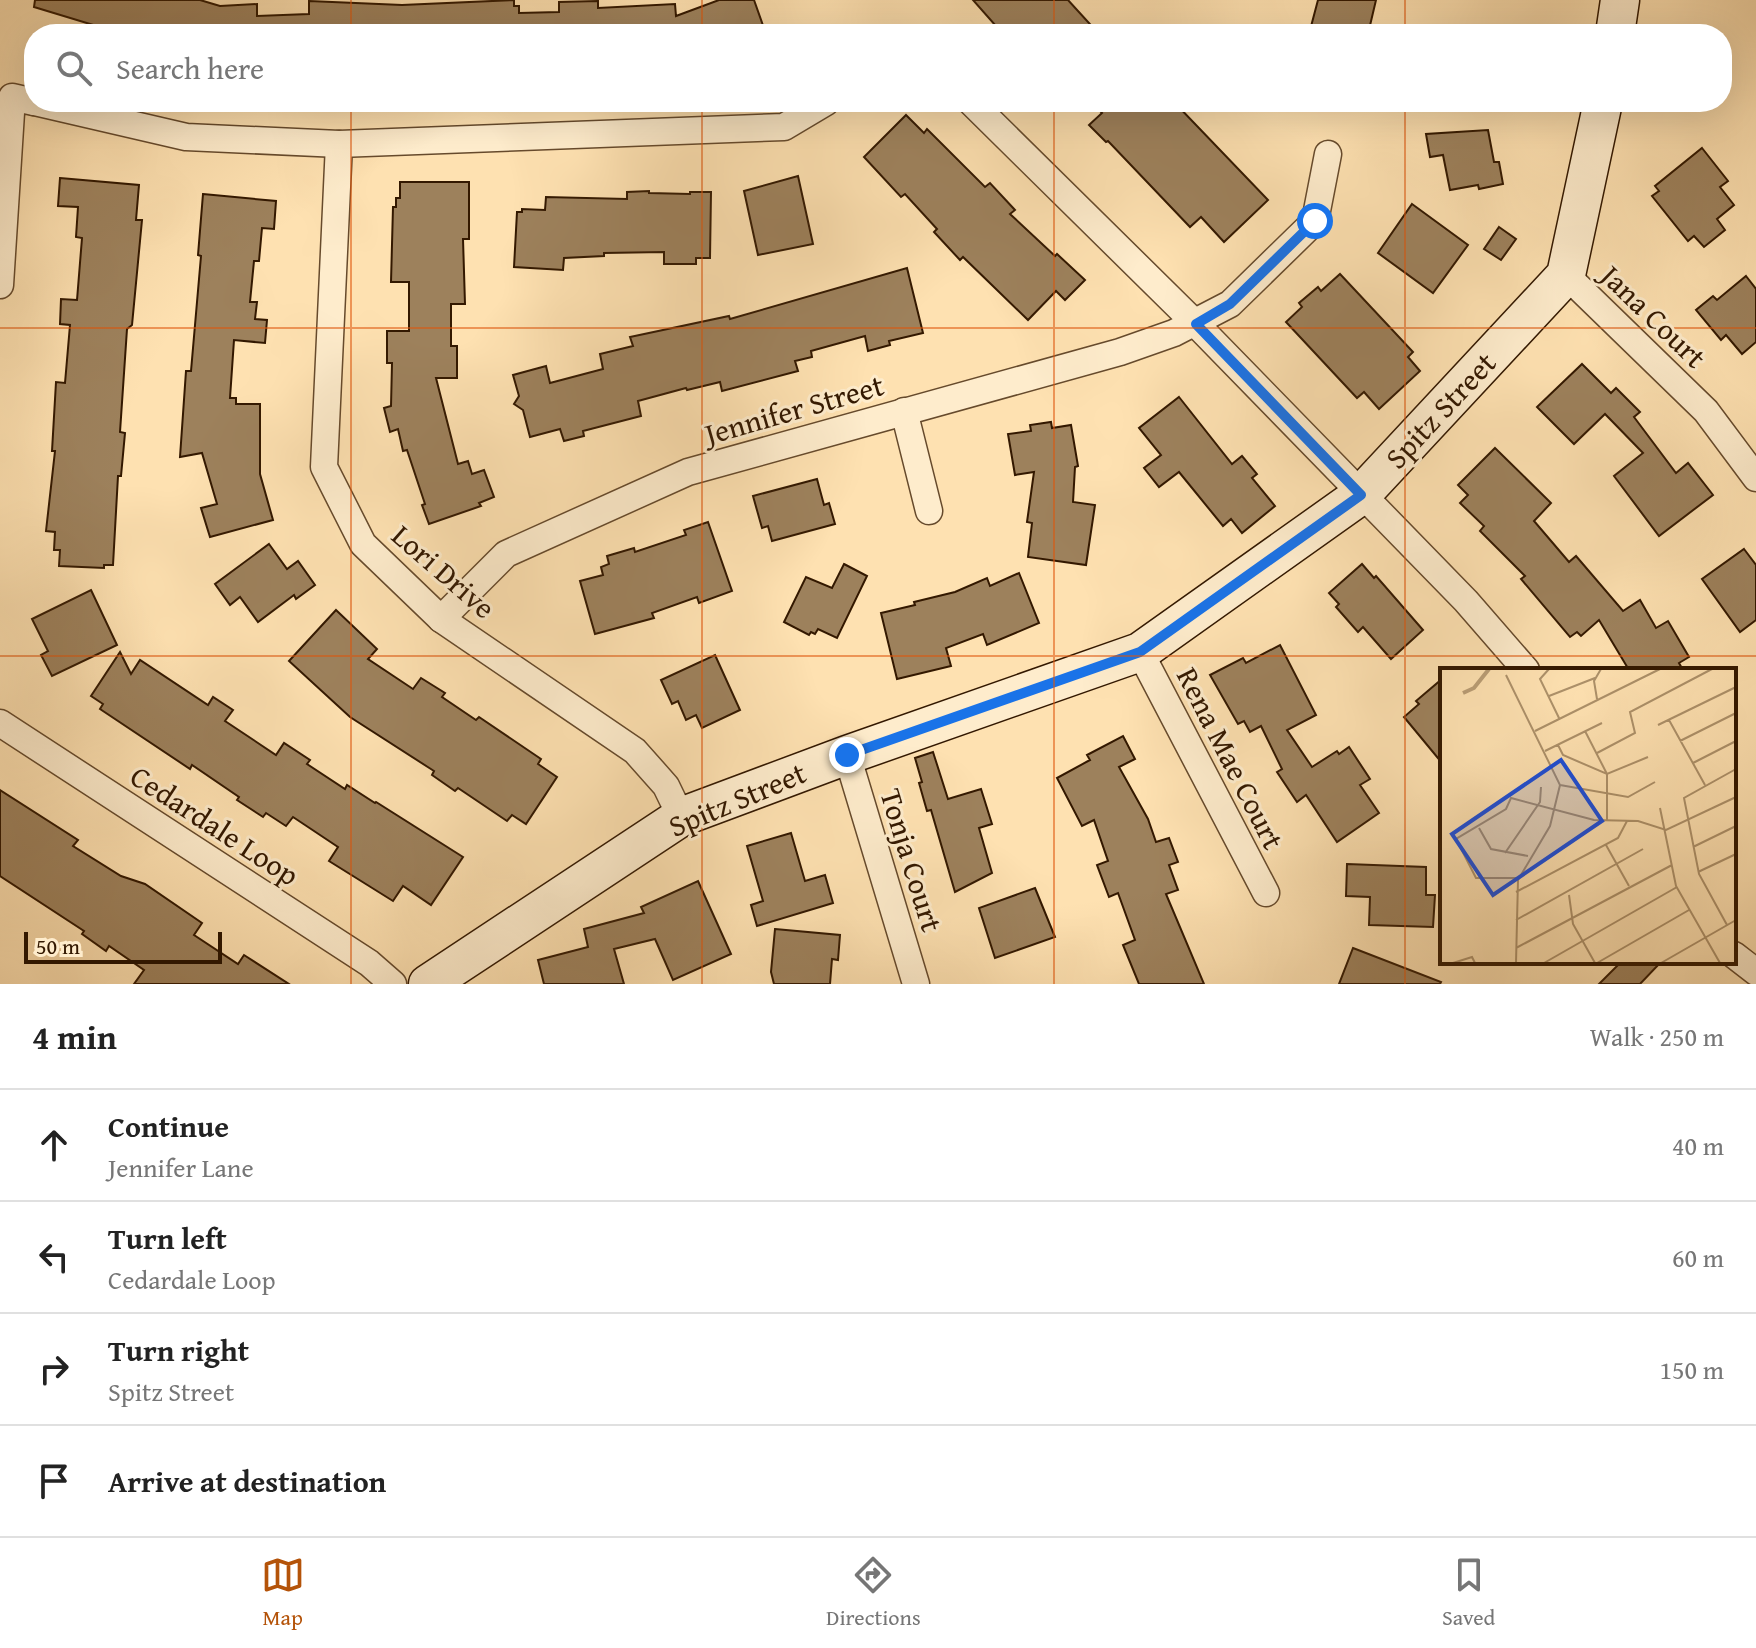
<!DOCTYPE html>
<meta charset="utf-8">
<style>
:root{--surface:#fff;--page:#f2f2f2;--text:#222;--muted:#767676;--line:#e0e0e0;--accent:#b45309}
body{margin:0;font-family:"Gentium Book Plus",serif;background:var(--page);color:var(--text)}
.scale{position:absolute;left:24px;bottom:20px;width:198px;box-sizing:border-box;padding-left:8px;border:4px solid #331800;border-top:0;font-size:22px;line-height:28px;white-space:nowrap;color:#331800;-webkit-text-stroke:6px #feeccc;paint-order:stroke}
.stop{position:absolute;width:24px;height:24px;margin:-18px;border:6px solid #1a73e8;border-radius:50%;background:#fff}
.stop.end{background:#1a73e8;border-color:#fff;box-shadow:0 2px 8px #0008}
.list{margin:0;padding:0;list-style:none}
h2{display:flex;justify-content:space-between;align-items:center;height:104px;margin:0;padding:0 32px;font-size:34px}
h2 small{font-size:26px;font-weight:400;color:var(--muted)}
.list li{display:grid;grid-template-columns:52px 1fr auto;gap:24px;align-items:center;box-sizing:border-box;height:112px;padding:0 32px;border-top:2px solid var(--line)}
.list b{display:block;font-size:30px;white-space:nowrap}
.list p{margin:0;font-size:26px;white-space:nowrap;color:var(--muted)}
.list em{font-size:26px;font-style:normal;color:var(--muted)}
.icon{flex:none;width:44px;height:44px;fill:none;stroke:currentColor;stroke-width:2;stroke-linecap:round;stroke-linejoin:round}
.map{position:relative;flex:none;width:1756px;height:984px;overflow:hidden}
.search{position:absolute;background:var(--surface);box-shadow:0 8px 32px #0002;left:24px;right:24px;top:24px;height:88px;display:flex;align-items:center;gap:20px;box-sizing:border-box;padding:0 28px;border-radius:32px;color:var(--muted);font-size:30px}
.sheet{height:552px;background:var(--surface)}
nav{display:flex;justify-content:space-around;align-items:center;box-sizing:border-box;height:112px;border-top:2px solid var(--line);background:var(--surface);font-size:22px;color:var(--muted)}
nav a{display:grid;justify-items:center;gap:4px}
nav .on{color:var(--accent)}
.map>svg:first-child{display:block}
.building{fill:#9d815c;stroke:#331800;stroke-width:2}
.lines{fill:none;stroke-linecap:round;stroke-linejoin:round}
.street-casing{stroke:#664a2c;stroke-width:29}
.secondary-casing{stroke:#331800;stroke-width:41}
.street{stroke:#feeccc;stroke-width:26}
.secondary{stroke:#feeccc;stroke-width:38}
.route{stroke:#1a73e8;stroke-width:10}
.grid{fill:none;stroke:#df560b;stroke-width:2;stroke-opacity:0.55}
.labels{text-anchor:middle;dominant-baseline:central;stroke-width:6;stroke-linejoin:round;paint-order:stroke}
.street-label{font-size:30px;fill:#331800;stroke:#feeccc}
.inset-river{fill:none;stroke:#b99d75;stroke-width:4}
.inset-road{fill:none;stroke:#ad916a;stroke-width:2}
.view{fill:#1d4ed8;fill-opacity:0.15;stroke:#1d4ed8;stroke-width:4}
.inset-edge{fill:none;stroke:#331800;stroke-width:4}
</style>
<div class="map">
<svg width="1756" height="984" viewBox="0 0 1756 984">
<rect width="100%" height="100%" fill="#fee1b1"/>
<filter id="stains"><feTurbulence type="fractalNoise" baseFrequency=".0025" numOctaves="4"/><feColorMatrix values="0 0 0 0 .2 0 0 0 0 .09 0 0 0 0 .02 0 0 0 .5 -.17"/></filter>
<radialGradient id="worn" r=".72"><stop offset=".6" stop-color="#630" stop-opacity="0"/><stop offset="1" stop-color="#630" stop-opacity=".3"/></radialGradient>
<g class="building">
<path d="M 35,0 L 200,0 L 220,6 L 257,4 L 257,16 L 309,14 L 309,1 L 402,5 L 514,0 L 514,6 L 519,6 L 519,13 L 559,12 L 559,2 L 598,1 L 598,8 L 675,4 L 676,16 L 719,0 L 754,0 L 766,34 L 123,34 L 34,7 Z"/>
<path d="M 973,0 L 1068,0 L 1099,34 L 1003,34 Z"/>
<path d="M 1318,0 L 1376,0 L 1368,34 L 1309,34 Z"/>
<path d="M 1092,102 L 1174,102 L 1268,200 L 1224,242 L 1201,217 L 1190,227 L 1108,141 L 1106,142 L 1089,125 L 1102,113 Z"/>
<path d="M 906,115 L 924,133 L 927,129 L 985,187 L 990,183 L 1015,210 L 1010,214 L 1055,256 L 1057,254 L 1085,280 L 1065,300 L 1056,291 L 1028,320 L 963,257 L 960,260 L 934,232 L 937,229 L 905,194 L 901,197 L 864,157 Z"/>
<path d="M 1488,130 L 1494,162 L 1499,162 L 1503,184 L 1479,189 L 1478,185 L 1450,190 L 1443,155 L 1430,157 L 1426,134 Z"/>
<path d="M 1702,148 L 1728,181 L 1720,187 L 1734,205 L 1717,219 L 1725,230 L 1704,247 L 1694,236 L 1688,241 L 1652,196 L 1659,191 L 1655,186 Z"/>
<path d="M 798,176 L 813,244 L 758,255 L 744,191 Z"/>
<path d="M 60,178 L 139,185 L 136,220 L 142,220 L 132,325 L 127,329 L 120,432 L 125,433 L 121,476 L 118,476 L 113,565 L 104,565 L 104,568 L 59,566 L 60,550 L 54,550 L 55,532 L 46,531 L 55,451 L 52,451 L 56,382 L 65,383 L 70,325 L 60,324 L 61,299 L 77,300 L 82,238 L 76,237 L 78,207 L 58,206 Z"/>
<path d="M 400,182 L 469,182 L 469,239 L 463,239 L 465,304 L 451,304 L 451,346 L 457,346 L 457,378 L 436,378 L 458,464 L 468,461 L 472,474 L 484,470 L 494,497 L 479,503 L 481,506 L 429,524 L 422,505 L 425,504 L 407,450 L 403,451 L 398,429 L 390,432 L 384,408 L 391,406 L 392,363 L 387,363 L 387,331 L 409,331 L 409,282 L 391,282 L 393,207 L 396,207 L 396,198 L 400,198 Z"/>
<path d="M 649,191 L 649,193 L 690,194 L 690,192 L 711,192 L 710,258 L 696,258 L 696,264 L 664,264 L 664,252 L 604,253 L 604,256 L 564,258 L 563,270 L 514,267 L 517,212 L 522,212 L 522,209 L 545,210 L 546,197 L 627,199 L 627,192 Z"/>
<path d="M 203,194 L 276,201 L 274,229 L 262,228 L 259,261 L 254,261 L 250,302 L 257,302 L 255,319 L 267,320 L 265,343 L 234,340 L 230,398 L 236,398 L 236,404 L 260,404 L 260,474 L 273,520 L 210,537 L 201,508 L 217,504 L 202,453 L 180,457 L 186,371 L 191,371 L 201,256 L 198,255 Z"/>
<path d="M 1412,204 L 1468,245 L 1433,293 L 1378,253 Z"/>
<path d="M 1499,227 L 1516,239 L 1501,260 L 1484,249 Z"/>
<path d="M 907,268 L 923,333 L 889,341 L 890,345 L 868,351 L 865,336 L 811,351 L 812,357 L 795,361 L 798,371 L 722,391 L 720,382 L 687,390 L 686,388 L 638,401 L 641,416 L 583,431 L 584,436 L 564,441 L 560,429 L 530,437 L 523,410 L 514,404 L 519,396 L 513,375 L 546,366 L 550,383 L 603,369 L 600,354 L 633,346 L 630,337 L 729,316 L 730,319 Z"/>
<path d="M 1340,274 L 1413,352 L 1408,357 L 1420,371 L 1379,409 L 1364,392 L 1357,398 L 1286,322 L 1302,307 L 1299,303 L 1318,287 L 1321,291 Z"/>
<path d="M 1746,276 L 1756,289 L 1756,342 L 1742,354 L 1726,335 L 1721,340 L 1696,310 L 1713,296 L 1717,300 Z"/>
<path d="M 1582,364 L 1611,393 L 1616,388 L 1640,412 L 1634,417 L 1676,473 L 1688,463 L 1713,495 L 1659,536 L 1614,476 L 1643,453 L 1605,414 L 1574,444 L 1537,407 Z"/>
<path d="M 1179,397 L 1232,464 L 1242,456 L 1257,474 L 1252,478 L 1275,506 L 1242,533 L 1231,519 L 1223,526 L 1179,472 L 1159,487 L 1144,468 L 1161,455 L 1139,428 Z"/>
<path d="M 1051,422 L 1052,428 L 1071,425 L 1078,466 L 1075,467 L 1073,502 L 1095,505 L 1086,565 L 1028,557 L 1032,523 L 1027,522 L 1034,472 L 1015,475 L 1008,434 L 1031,431 L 1030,425 Z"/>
<path d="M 1495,448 L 1551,503 L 1534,521 L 1569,562 L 1576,556 L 1623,611 L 1640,600 L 1656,628 L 1668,621 L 1689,657 L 1679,663 L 1683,670 L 1629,670 L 1599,620 L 1581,636 L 1577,632 L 1570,637 L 1521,579 L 1525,576 L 1480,531 L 1484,526 L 1460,503 L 1468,495 L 1458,485 Z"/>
<path d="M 817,479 L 824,505 L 829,503 L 835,524 L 772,541 L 768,526 L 762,528 L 753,496 Z"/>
<path d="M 708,522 L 732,591 L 699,603 L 697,597 L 652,613 L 654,618 L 595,634 L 580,581 L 603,575 L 601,567 L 609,564 L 607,556 L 634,548 L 635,552 L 686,535 L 684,530 Z"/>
<path d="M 269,544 L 287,569 L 298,561 L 315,585 L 296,599 L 294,595 L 258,622 L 240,597 L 230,605 L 215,584 Z"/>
<path d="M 1744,549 L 1756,565 L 1756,620 L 1740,632 L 1702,579 Z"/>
<path d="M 844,564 L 867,576 L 837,638 L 818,629 L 815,634 L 811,632 L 809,635 L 784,622 L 806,577 L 832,588 Z"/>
<path d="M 1362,564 L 1374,578 L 1376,576 L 1423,630 L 1391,659 L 1363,627 L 1358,632 L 1336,607 L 1339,604 L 1329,593 Z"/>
<path d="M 1019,573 L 1039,623 L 987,645 L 983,634 L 946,648 L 951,666 L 897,679 L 881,613 L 915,605 L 914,602 L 955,592 L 987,578 L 990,586 Z"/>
<path d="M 91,590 L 117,645 L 52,676 L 41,655 L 48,651 L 32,619 Z"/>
<path d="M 336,610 L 377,649 L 368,659 L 413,689 L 421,678 L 445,693 L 442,697 L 476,720 L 479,717 L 541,759 L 538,764 L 557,777 L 526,824 L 512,815 L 507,821 L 458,788 L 455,791 L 432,775 L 434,771 L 350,717 L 289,661 Z"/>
<path d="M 1280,645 L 1316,715 L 1287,730 L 1312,767 L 1337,751 L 1339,754 L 1349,747 L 1370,779 L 1360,785 L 1379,813 L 1337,842 L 1306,795 L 1297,802 L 1277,772 L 1282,769 L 1261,726 L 1250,732 L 1244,721 L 1238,724 L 1210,675 L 1243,658 L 1246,663 Z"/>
<path d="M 120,652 L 131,674 L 140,660 L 208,705 L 213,697 L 233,710 L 225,721 L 276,755 L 284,743 L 310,760 L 307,764 L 345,789 L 347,785 L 375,803 L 376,802 L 463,857 L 431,905 L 403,886 L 393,901 L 329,861 L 338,847 L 293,817 L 286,826 L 266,813 L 263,817 L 237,800 L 239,797 L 192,765 L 190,769 L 100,709 L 103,704 L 91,696 Z"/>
<path d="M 715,655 L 740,710 L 702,728 L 696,715 L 686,720 L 678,701 L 672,704 L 661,680 Z"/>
<path d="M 1442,679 L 1442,763 L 1404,717 L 1419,704 L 1416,701 Z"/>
<path d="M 1123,736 L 1135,759 L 1119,767 L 1148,819 L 1156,842 L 1169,838 L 1178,862 L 1169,865 L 1178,890 L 1166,894 L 1204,984 L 1139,984 L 1123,945 L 1135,940 L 1118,893 L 1109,897 L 1097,865 L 1108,861 L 1094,820 L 1082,826 L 1057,778 L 1090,760 L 1087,755 Z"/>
<path d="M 933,752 L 948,799 L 981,789 L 992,824 L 979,828 L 992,873 L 955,892 L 931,810 L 927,811 L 919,783 L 922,782 L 915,758 Z"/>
<path d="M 0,790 L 78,840 L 73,846 L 121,876 L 145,884 L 202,923 L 194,935 L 238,964 L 244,955 L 289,984 L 134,984 L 144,970 L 109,946 L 106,951 L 82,934 L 84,931 L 0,876 Z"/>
<path d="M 791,833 L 805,881 L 825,875 L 833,903 L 757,926 L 751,905 L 763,901 L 747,846 Z"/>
<path d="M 1347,864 L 1426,867 L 1426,895 L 1435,895 L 1433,927 L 1369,925 L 1370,897 L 1346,896 Z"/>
<path d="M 698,881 L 731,954 L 673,980 L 655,939 L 614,949 L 624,984 L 544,984 L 538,960 L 588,947 L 584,929 L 644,913 L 641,907 Z"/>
<path d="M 1035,888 L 1055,937 L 995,958 L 979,908 Z"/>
<path d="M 775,929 L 840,935 L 838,960 L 832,959 L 830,984 L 774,984 L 771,972 Z"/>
<path d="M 1353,948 L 1441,982 L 1440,984 L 1339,984 Z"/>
<path d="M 1621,962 L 1661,962 L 1640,984 L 1599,984 Z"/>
</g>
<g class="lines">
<g class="street-casing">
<g id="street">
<path d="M 35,102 L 186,137 L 339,144 L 784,127 L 826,102"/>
<path d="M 971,102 L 1196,324 L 1466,601 L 1526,670"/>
<path d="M 339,144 L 324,467 L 363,544 L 441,619 L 635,751 L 666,786 L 681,817"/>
<path d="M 1566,275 L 1706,411 L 1756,478"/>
<path d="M 0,285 L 12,97 L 34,102"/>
<path d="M 904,411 L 929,511"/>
<path d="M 441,619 L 506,554 L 688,472 L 1120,352 L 1174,333 L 1230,304 L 1315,221 L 1328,154"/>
<path d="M 1140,652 L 1266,893"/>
<path d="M 0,723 L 369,963 L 393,984"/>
<path d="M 847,755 L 916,984"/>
<path d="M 1734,955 L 1756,972"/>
</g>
</g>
<g class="secondary-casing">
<g id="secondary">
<path d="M 1615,34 L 1620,0"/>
<path d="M 428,984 L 681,817 L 847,755 L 1140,652 L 1361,495 L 1566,275 L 1603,102"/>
</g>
</g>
<use href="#street" class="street"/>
<use href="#secondary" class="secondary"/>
</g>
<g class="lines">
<path class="route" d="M 847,755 L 1140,652 L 1361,495 L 1196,324 L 1230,304 L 1315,221"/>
</g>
<path class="grid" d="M 351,0 L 351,34M 702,0 L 702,34M 1054,0 L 1054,34M 1405,0 L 1405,34M 351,102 L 351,984M 702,102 L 702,984M 1054,102 L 1054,984M 1405,102 L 1405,984M 0,328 L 1756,328M 0,656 L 1756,656"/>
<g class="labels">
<g class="street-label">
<text transform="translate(1654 316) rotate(44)">Jana Court</text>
<text transform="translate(794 409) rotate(-16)">Jennifer Street</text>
<text transform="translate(1440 410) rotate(-47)">Spitz Street</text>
<text transform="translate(444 571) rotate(41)">Lori Drive</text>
<text transform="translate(1231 758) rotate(63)">Rena Mae Court</text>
<text transform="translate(737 799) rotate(-23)">Spitz Street</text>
<text transform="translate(215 825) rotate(33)">Cedardale Loop</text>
<text transform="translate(912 860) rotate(73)">Tonja Court</text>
</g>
</g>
<g transform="translate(1440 668)">
<rect width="296" height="296" fill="#fee1b1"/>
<path class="inset-river" d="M 23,25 L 34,20 L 49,1"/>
<path class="inset-road" d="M 109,1 L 100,11 L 119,50M 66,7 L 120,117 L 110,158 L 78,212 L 76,295M 109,28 L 155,10M 157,31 L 154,13 L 161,1M 229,52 L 265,117M 218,57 L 296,19M 95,63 L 220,1M 145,63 L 167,106 L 167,152M 240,73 L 296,45M 118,77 L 123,87 L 167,106 L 208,89M 105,83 L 162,55M 157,85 L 195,65 L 190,44 L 272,1M 253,95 L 296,73M 120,117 L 188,129 L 215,114M 220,140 L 236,218 L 280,295M 39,160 L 51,181 L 88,188M 166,177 L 189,218M 253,179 L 296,158M 65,185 L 100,134 L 101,119M 258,204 L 296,186M 79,210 L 36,210 L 16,171 L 66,141 L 71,130 L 154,152 L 198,153 L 226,162 L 296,129M 76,224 L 178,170 L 187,153M 129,227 L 133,256 L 155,295M 76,252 L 203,181M 287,257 L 259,206 L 244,130 L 296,101M 76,280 L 232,197M 13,295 L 32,289 L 35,295M 104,295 L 237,219M 157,295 L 249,242M 221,295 L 296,252"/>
<path class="view" d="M 121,92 L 162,153 L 53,227 L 12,166 Z"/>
<rect width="296" height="296" class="inset-edge"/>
</g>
<rect width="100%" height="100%" filter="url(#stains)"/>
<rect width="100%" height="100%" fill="url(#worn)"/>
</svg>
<div class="scale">50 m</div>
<div class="stop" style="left:1315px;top:221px"></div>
<div class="stop end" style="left:847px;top:755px"></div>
<div class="search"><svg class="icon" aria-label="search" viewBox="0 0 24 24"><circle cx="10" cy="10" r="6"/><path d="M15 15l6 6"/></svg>Search here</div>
</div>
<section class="sheet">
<h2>4 min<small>Walk · 250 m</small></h2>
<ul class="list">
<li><svg class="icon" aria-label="ahead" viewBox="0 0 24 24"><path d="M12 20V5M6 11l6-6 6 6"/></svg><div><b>Continue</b><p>Jennifer Lane</p></div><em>40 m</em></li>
<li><svg class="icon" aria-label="left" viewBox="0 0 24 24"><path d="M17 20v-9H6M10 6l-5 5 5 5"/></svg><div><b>Turn left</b><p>Cedardale Loop</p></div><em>60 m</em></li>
<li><svg class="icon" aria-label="right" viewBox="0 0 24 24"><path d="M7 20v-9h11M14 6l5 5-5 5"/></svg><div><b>Turn right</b><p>Spitz Street</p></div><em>150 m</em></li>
<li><svg class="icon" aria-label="arrive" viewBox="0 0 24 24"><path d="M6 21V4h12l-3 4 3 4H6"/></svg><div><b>Arrive at destination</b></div></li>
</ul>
</section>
<nav>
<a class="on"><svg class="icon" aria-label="map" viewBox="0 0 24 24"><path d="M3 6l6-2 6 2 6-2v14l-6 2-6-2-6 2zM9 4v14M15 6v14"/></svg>Map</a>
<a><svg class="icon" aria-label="directions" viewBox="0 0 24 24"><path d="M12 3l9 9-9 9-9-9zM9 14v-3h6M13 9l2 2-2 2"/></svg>Directions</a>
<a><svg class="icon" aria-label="saved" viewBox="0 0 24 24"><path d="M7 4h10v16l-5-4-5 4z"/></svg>Saved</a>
</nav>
